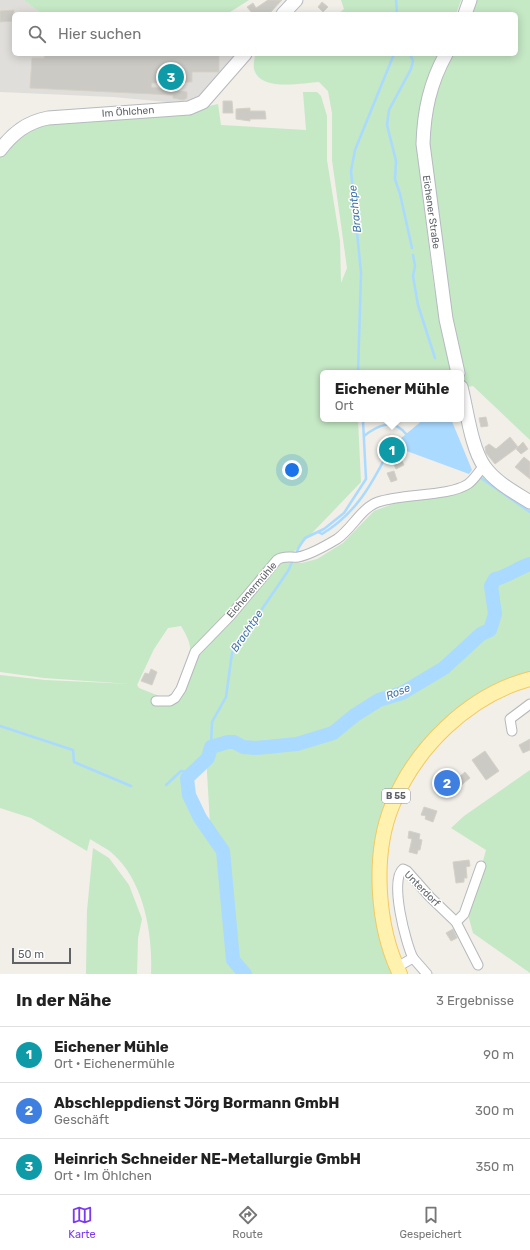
<!DOCTYPE html>
<html lang="de">
<meta charset="utf-8">
<style>
:root{--surface:#fff;--page:#f2f2f2;--text:#222;--muted:#767676;--line:#e0e0e0;--accent:#7c3aed}
body{margin:0;font-family:Rubik,sans-serif;background:var(--page);color:var(--text)}
.scale{position:absolute;left:12px;bottom:10px;width:59px;box-sizing:border-box;padding-left:4px;border:2px solid #5f6368;border-top:0;font-size:11px;line-height:14px;white-space:nowrap;color:#5f6368;-webkit-text-stroke:3px #fff;paint-order:stroke}
.you{position:absolute;left:292px;top:470px;width:14px;height:14px;margin:-10px;border:3px solid #fff;border-radius:50%;background:#1a73e8;box-shadow:0 0 0 6px #1a73e833}
.badge{display:grid;place-items:center;width:26px;height:26px;border-radius:50%;background:var(--accent);color:#fff;font-size:13px;font-weight:700}
.pin{position:absolute;translate:-50% -50%;border:2px solid #fff;box-shadow:0 1px 4px #0006}
.popup{position:absolute;left:320px;top:370px;width:144px;height:52px;box-sizing:border-box;display:grid;place-content:center;border-radius:6px;background:var(--surface);filter:drop-shadow(0 1px 3px #0005);font-size:13px;white-space:nowrap;color:var(--muted)}
.popup b{font-size:15px;color:var(--text)}
.popup::after{content:'';position:absolute;left:50%;top:100%;margin-left:-8px;border:8px solid transparent;border-top-color:var(--surface)}
.list{margin:0;padding:0;list-style:none}
h2{display:flex;justify-content:space-between;align-items:center;height:52px;margin:0;padding:0 16px;font-size:17px}
h2 small{font-size:13px;font-weight:400;color:var(--muted)}
.list li{display:grid;grid-template-columns:26px 1fr auto;gap:12px;align-items:center;box-sizing:border-box;height:56px;padding:0 16px;border-top:1px solid var(--line)}
.list b{display:block;font-size:15px;white-space:nowrap}
.list p{margin:0;font-size:13px;white-space:nowrap;color:var(--muted)}
.list em{font-size:13px;font-style:normal;color:var(--muted)}
.icon{flex:none;width:22px;height:22px;fill:none;stroke:currentColor;stroke-width:2;stroke-linecap:round;stroke-linejoin:round}
.map{position:relative;flex:none;width:530px;height:974px;overflow:hidden}
.search{position:absolute;background:var(--surface);box-shadow:0 2px 10px #0003;left:12px;right:12px;top:12px;height:44px;display:flex;align-items:center;gap:10px;box-sizing:border-box;padding:0 14px;border-radius:6px;color:var(--muted);font-size:15px}
.sheet{height:220px;background:var(--surface)}
nav{display:flex;justify-content:space-around;align-items:center;box-sizing:border-box;height:56px;border-top:1px solid var(--line);background:var(--surface);font-size:11px;color:var(--muted)}
nav a{display:grid;justify-items:center;gap:2px}
nav .on{color:var(--accent)}
.map>svg:first-child{display:block}
.industrial{fill:#e0deda}
.green{fill:#c5e8c5;fill-rule:evenodd}
.water{fill:#aadaff}
.lines{fill:none;stroke-linecap:round;stroke-linejoin:round}
.stream{stroke:#aadaff;stroke-width:2.5}
.river{stroke:#aadaff;stroke-width:14}
.building{fill:#cccac5;stroke:#d6d1c6}
.street-casing{stroke:#b5b8bc;stroke-width:11}
.secondary-casing{stroke:#b6babf;stroke-width:15}
.primary-casing{stroke:#f2c960;stroke-width:16}
.street{stroke:#fff;stroke-width:9}
.secondary{stroke:#fff;stroke-width:13}
.primary{stroke:#fff2af;stroke-width:14}
.labels{text-anchor:middle;dominant-baseline:central;stroke-width:3;stroke-linejoin:round;paint-order:stroke}
.shield{fill:#fff;stroke:#8f9295;stroke-width:1}
.shield-label{font-size:9px;font-weight:bold;fill:#5f6368}
.street-label{font-size:10px;fill:#5f6368;stroke:#fff}
.water-label{font-size:11px;font-style:italic;fill:#4174aa;stroke:#fff}
</style>
<div class="map">
<svg width="530" height="974" viewBox="0 0 530 974">
<rect width="100%" height="100%" fill="#f1efe8"/>
<path class="industrial" d="M 0,0 L 24,0 L 42,14 L 14,14 L 14,54 L 239,54 L 201,97 L 189,104 L 113,97 L 0,92 Z"/>
<g class="green">
<path d="M 24,0 L 249,0 L 227,14 L 42,14 Z"/>
<path d="M 341,0 L 461,0 L 456,14 L 338,14 L 344,9 Z"/>
<path d="M 473,0 L 530,0 L 530,440 L 473,386 L 461,388 L 461,373 L 323,373 L 323,419 L 360,419 L 358,420 L 361,482 L 292,554 L 288,562 L 302,563 L 317,559 L 343,543 L 374,511 L 412,497 L 439,495 L 468,489 L 483,474 L 530,507 L 530,676 L 502,686 L 402,773 L 385,803 L 374,864 L 395,974 L 151,974 C 153,935 144,881 113,854 C 107,848 97,844 90,839 L 87,851 L 31,818 L 0,808 L 0,675 L 45,680 L 131,684 L 44,678 L 0,672 L 0,154 L 40,124 L 183,112 L 218,104 L 221,125 L 306,130 L 303,92 L 317,92 L 321,96 L 327,116 L 327,160 L 340,241 L 341,283 L 347,268 L 332,160 L 332,113 L 328,91 L 319,82 C 302,83 260,92 254,69 C 253,65 255,58 255,54 L 440,54 L 426,90 L 416,144 L 434,286 L 448,359 L 455,358 L 426,120 L 451,54 L 516,54 L 516,14 L 469,14 ZM 181,626 C 185,633 189,639 190,647 C 191,658 178,688 172,697 L 164,698 L 139,688 L 137,685 L 154,649 L 168,628 ZM 206,755 L 210,824 L 186,777 Z"/>
<path d="M 530,770 L 530,973 L 473,933 L 468,915 L 486,850 L 451,828 L 464,816 Z"/>
<path d="M 93,848 L 109,858 L 129,885 L 142,919 L 138,938 L 137,974 L 86,974 L 87,911 Z"/>
</g>
<path class="water" d="M 424,419 L 451,419 L 472,470 L 469,474 L 404,450 L 399,440 Z"/>
<g class="lines">
<g class="stream">
<path d="M 396,0 L 397,14"/>
<path d="M 410,54 L 413,61 L 411,69 L 389,110 L 387,125 L 396,161 L 395,179 L 400,194 L 412,248"/>
<path d="M 413,255 L 415,266 L 413,276 L 418,305 L 435,358"/>
<path d="M 358,373 L 361,273 L 351,171 L 355,150 L 394,54"/>
<path d="M 364,436 C 378,425 393,418 406,434"/>
<path d="M 399,445 L 401,444"/>
<path d="M 481,478 L 530,512"/>
<path d="M 318,532 L 322,534 C 355,514 371,486 388,452"/>
<path d="M 0,726 L 73,750 L 74,762 L 131,786"/>
<path d="M 211,747 L 212,722 L 226,697 L 232,653 L 288,571 L 299,547 L 305,538 L 324,529 L 344,513 L 366,479 L 363,421"/>
<path d="M 166,785 L 181,771 L 193,773"/>
</g>
<path class="river" d="M 245,974 L 233,960 L 223,851 L 200,818 L 189,795 L 187,778 L 208,758 L 211,747 L 228,742 L 234,742 L 243,747 L 256,748 L 297,744 L 333,733 L 355,715 L 379,700 L 402,693 L 444,668 L 481,634 L 490,630 L 495,614 L 491,586 L 495,579 C 507,577 517,568 530,564"/>
</g>
<g class="building">
<path d="M 268,0 L 282,0 L 269,14 L 251,14 L 252,13 L 247,7 L 253,3 L 256,8 Z"/>
<path d="M 322,2 L 328,7 L 323,12 L 318,7 Z"/>
<path d="M 14,10 L 14,21 L 0,22 L 0,11 Z"/>
<path d="M 45,54 L 219,54 L 219,72 L 192,72 L 192,82 L 152,83 L 151,87 L 187,92 L 187,98 L 183,100 L 173,98 L 173,95 L 30,88 L 32,58 L 44,58 Z"/>
<path d="M 223,101 L 232,101 L 233,113 L 223,113 Z"/>
<path d="M 250,108 L 250,111 L 265,111 L 266,119 L 250,119 L 250,121 L 236,119 L 236,109 Z"/>
<path d="M 486,417 L 488,426 L 481,427 L 479,418 Z"/>
<path d="M 390,435 L 404,465 L 396,469 L 382,439 Z"/>
<path d="M 510,437 L 518,447 L 523,442 L 528,449 L 521,454 L 516,449 L 518,447 L 495,464 L 486,453 L 485,447 L 489,444 L 496,449 Z"/>
<path d="M 524,457 L 530,462 L 530,479 L 515,467 Z"/>
<path d="M 394,471 L 397,480 L 391,482 L 387,473 Z"/>
<path d="M 151,669 L 157,672 L 152,685 L 141,681 L 145,673 L 149,674 Z"/>
<path d="M 530,739 L 530,750 L 523,753 L 519,745 Z"/>
<path d="M 485,751 L 499,771 L 486,780 L 472,760 Z"/>
<path d="M 465,772 L 470,778 L 448,796 L 440,786 L 450,778 L 453,782 Z"/>
<path d="M 424,807 L 437,811 L 433,822 L 425,819 L 426,816 L 421,815 Z"/>
<path d="M 409,831 L 420,834 L 419,839 L 422,840 L 420,850 L 418,850 L 417,854 L 409,852 L 412,839 L 408,838 Z"/>
<path d="M 469,860 L 470,866 L 466,867 L 467,878 L 464,878 L 464,882 L 456,883 L 453,862 Z"/>
<path d="M 453,929 L 457,938 L 451,941 L 446,933 Z"/>
</g>
<g class="lines">
<g class="street-casing">
<g id="street">
<path d="M 156,701 L 170,701 L 175,698 L 181,689 L 195,652 L 230,616 L 277,560 C 284,555 291,558 298,557 C 310,555 327,545 337,539 C 352,529 361,508 378,502 C 403,493 448,497 468,484 C 474,480 479,471 484,466"/>
<path d="M 512,731 L 510,719 L 530,704"/>
<path d="M 456,922 L 464,914 L 481,866"/>
<path d="M 413,958 L 427,974"/>
<path d="M 397,967 L 413,958 C 406,944 389,880 403,869 L 407,871 L 430,897 L 456,922 L 478,965"/>
</g>
</g>
<g class="secondary-casing">
<g id="secondary">
<path d="M 283,14 L 296,0"/>
<path d="M 465,14 L 470,0"/>
<path d="M 446,54 C 430,83 424,111 423,144 L 446,319 L 458,373"/>
<path d="M 0,150 C 13,133 27,122 48,118 L 189,108 L 203,102 L 245,54"/>
<path d="M 461,387 C 467,410 471,447 484,466 C 495,482 514,492 530,502"/>
</g>
</g>
<g class="primary-casing">
<path id="primary" d="M 400,974 C 377,927 372,855 392,806 C 415,748 469,695 530,679"/>
</g>
<use href="#street" class="street"/>
<use href="#secondary" class="secondary"/>
<use href="#primary" class="primary"/>
</g>
<g class="labels">
<rect class="shield" x="382" y="789" width="28" height="14" rx="3"/>
<g class="shield-label">
<text x="396" y="796">B 55</text>
</g>
<g class="street-label">
<text transform="translate(128 112) rotate(-4)">Im Öhlchen</text>
<text transform="translate(431 212) rotate(82)">Eichener Straße</text>
<text transform="translate(252 590) rotate(-49)">Eichenermühle</text>
<text transform="translate(422 889) rotate(45)">Unterdorf</text>
</g>
<g class="water-label">
<text transform="translate(355 209) rotate(-96)">Brachtpe</text>
<text transform="translate(247 631) rotate(-56)">Brachtpe</text>
<text transform="translate(398 692) rotate(-22)">Rose</text>
</g>
</g>
</svg>
<div class="scale">50 m</div>
<div class="you"></div>
<div class="pin badge" style="left:392px;top:450px;background:#0f9aa8">1</div>
<div class="popup"><b>Eichener Mühle</b>Ort</div>
<div class="pin badge" style="left:447px;top:783px;background:#3f7fe0">2</div>
<div class="pin badge" style="left:171px;top:77px;background:#0f9aa8">3</div>
<div class="search"><svg class="icon" aria-label="search" viewBox="0 0 24 24"><circle cx="10" cy="10" r="6"/><path d="M15 15l6 6"/></svg>Hier suchen</div>
</div>
<section class="sheet">
<h2>In der Nähe<small>3 Ergebnisse</small></h2>
<ul class="list">
<li><span class="badge" style="background:#0f9aa8">1</span><div><b>Eichener Mühle</b><p>Ort · Eichenermühle</p></div><em>90 m</em></li>
<li><span class="badge" style="background:#3f7fe0">2</span><div><b>Abschleppdienst Jörg Bormann GmbH</b><p>Geschäft</p></div><em>300 m</em></li>
<li><span class="badge" style="background:#0f9aa8">3</span><div><b>Heinrich Schneider NE-Metallurgie GmbH</b><p>Ort · Im Öhlchen</p></div><em>350 m</em></li>
</ul>
</section>
<nav>
<a class="on"><svg class="icon" aria-label="map" viewBox="0 0 24 24"><path d="M3 6l6-2 6 2 6-2v14l-6 2-6-2-6 2zM9 4v14M15 6v14"/></svg>Karte</a>
<a><svg class="icon" aria-label="directions" viewBox="0 0 24 24"><path d="M12 3l9 9-9 9-9-9zM9 14v-3h6M13 9l2 2-2 2"/></svg>Route</a>
<a><svg class="icon" aria-label="saved" viewBox="0 0 24 24"><path d="M7 4h10v16l-5-4-5 4z"/></svg>Gespeichert</a>
</nav>
